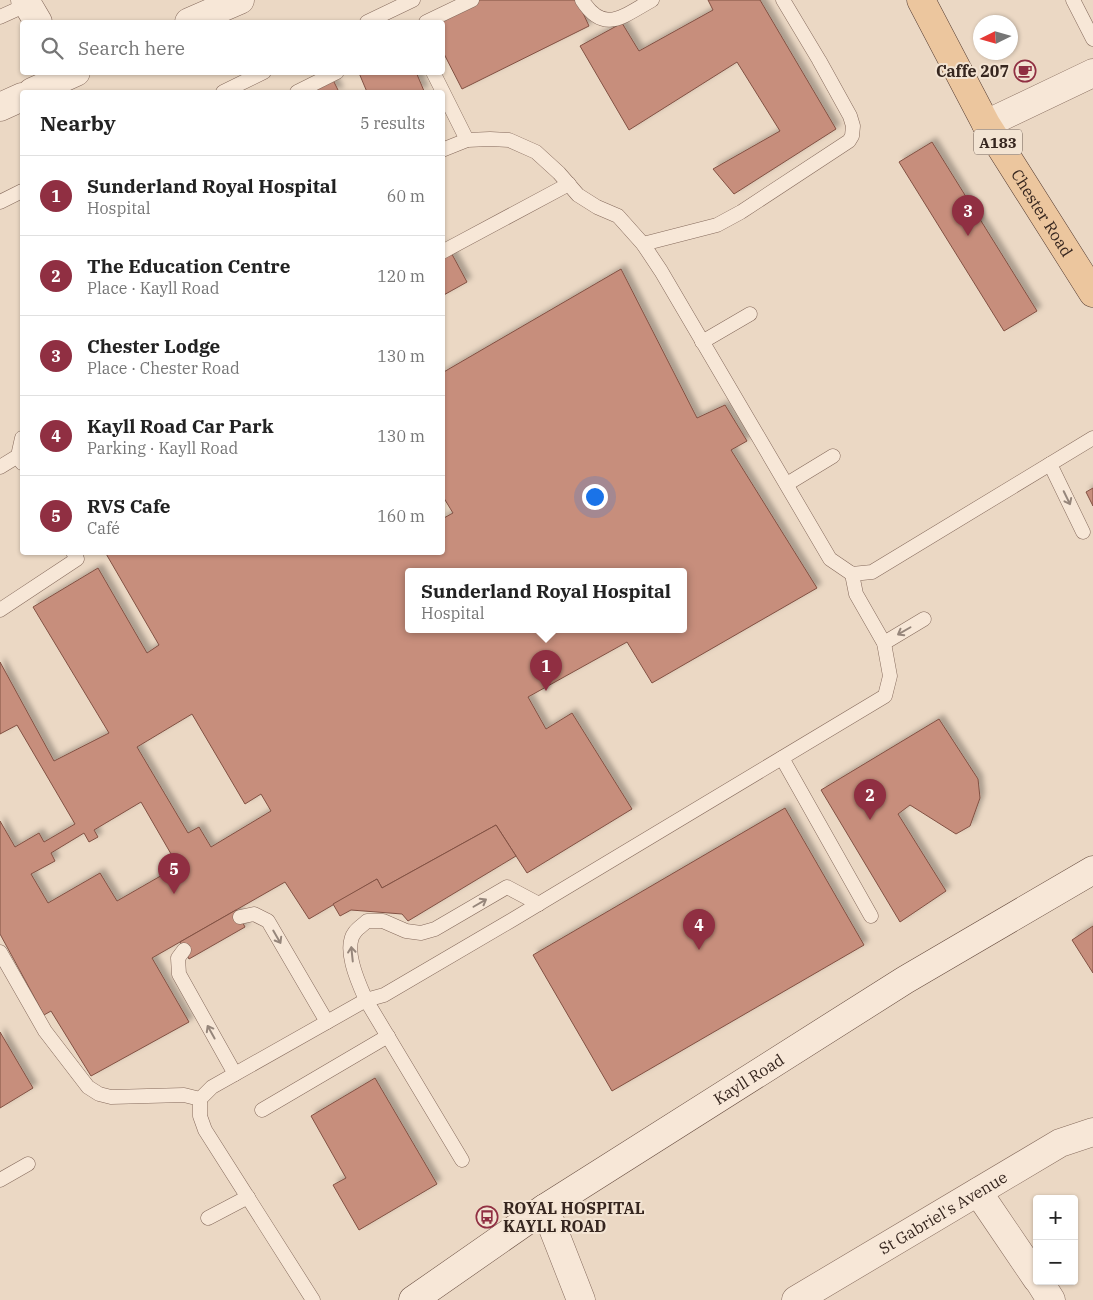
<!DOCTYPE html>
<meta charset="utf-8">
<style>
:root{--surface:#fff;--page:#f6f6f6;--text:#222;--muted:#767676;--line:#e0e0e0;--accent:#902f42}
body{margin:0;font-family:"IBM Plex Serif",serif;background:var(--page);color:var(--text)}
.controls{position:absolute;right:15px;bottom:15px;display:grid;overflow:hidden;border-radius:5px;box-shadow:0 1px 4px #0004}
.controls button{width:45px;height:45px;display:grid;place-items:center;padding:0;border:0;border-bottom:1px solid var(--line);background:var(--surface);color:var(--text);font:25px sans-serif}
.compass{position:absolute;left:973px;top:15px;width:45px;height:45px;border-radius:50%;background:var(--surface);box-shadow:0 1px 4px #0004;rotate:265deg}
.you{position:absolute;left:594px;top:496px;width:18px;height:18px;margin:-12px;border:4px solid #fff;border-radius:50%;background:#1a73e8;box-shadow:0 0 0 8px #1a73e833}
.badge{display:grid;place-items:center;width:32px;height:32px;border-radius:50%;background:var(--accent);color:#fff;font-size:16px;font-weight:700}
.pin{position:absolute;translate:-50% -41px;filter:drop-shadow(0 1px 2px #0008)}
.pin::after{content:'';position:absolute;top:26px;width:18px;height:15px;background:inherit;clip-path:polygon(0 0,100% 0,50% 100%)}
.popup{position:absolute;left:405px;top:568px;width:282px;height:65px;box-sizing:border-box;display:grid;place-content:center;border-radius:5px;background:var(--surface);filter:drop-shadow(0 1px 4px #0005);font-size:16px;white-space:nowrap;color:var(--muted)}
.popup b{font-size:19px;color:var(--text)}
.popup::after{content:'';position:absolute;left:50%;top:100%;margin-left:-10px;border:10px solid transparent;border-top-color:var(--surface)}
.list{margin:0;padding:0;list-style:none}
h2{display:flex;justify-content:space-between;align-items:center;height:65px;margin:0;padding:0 20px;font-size:21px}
h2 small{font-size:16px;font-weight:400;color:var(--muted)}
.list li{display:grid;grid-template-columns:32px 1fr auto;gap:15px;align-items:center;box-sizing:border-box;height:80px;padding:0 20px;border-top:1px solid var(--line)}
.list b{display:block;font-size:19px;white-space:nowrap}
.list p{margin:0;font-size:16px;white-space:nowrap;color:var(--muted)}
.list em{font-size:16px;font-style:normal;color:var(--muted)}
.icon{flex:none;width:28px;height:28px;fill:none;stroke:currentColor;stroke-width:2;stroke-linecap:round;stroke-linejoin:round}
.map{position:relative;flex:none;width:1093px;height:1300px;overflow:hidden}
.search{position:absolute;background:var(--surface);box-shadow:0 1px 4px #0004;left:20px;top:20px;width:425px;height:55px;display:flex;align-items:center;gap:12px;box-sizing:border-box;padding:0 18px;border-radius:5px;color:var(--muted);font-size:19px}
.panel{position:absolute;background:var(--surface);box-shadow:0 1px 4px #0004;left:20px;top:90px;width:425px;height:465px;border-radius:5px}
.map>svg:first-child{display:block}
.building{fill:#c78e7c;stroke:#825143;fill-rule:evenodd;filter:url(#shadow)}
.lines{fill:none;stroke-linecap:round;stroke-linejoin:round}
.lane-casing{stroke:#856a5c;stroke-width:15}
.street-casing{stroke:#856a5c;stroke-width:29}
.secondary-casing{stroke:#674c3f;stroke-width:29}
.primary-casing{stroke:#533a30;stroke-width:29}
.lane{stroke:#f7e7d7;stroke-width:14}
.street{stroke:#f7e7d7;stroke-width:28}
.secondary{stroke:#f7e7d7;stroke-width:28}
.primary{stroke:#ecc69e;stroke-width:28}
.oneway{stroke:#96867b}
.labels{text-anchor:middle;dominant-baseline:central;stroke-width:4;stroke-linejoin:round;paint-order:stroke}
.shield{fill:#f3e4d3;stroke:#6f5f55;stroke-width:1}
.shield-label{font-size:15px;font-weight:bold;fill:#36261f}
.poi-label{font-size:16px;font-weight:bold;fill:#36261f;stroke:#f3e4d3;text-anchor:end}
.street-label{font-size:16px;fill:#36261f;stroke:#f3e4d3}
</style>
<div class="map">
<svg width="1093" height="1300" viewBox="0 0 1093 1300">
<defs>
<filter id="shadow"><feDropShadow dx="4.5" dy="-4.5" stdDeviation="2.5" flood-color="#0004"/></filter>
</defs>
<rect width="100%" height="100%" fill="#ebd8c4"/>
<g class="building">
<path d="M 479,0 L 577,0 L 589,26 L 462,89 L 442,50 L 442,22 L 433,22 Z"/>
<path d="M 708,0 L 760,0 L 836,129 L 734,194 L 713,169 L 780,131 L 737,62 L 629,130 L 580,46 L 622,23 L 639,51 L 713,10 Z"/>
<path d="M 416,72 L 424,91 L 421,92 L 367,92 L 359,73 Z"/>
<path d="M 333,80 L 339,92 L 310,92 Z"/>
<path d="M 932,142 L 1037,311 L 1004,331 L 899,162 Z"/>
<path d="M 447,245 L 467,282 L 442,296 L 442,248 Z"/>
<path d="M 621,269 L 697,418 L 725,405 L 747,441 L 731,450 L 817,588 L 652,683 L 627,642 L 528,697 L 546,729 L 572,713 L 632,809 L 527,873 L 496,825 L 382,888 L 377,879 L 309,919 L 285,882 L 152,958 L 189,1022 L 91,1076 L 51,1011 L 44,1015 L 0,934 L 0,821 L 15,847 L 39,833 L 44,842 L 75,824 L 17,725 L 0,734 L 0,662 L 54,761 L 109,733 L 33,607 L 98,568 L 147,653 L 159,645 L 105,552 L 442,552 L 442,519 L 453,513 L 442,495 L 442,373 ZM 408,572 L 684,572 L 684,630 L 408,630 ZM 192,714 L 245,804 L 261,794 L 271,811 L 211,847 L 199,827 L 188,833 L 137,747 ZM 141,802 L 178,866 L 117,901 L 100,873 L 48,903 L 31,874 L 55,861 L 51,853 L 84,833 L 89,842 L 98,837 L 94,830 Z"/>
<path d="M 1093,488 L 1093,506 L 1086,492 Z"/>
<path d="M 939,719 L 978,779 L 980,798 L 970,826 L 956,834 L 910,805 L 898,814 L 946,891 L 900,922 L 821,790 Z"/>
<path d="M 785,808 L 864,945 L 612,1091 L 533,955 Z"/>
<path d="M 496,825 L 516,856 L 408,921 L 402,914 L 351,910 L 340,916 L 333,904 L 377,879 L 382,888 Z"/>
<path d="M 236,910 L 245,927 L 189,959 L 180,942 Z"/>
<path d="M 1093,926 L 1093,973 L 1072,940 Z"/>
<path d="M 0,1032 L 33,1088 L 0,1108 Z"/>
<path d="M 375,1078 L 437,1184 L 359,1230 L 333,1185 L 346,1178 L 311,1116 Z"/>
</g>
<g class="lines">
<g class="lane-casing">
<g id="lane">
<path d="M 582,0 C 604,35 623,16 652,0"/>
<path d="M 1073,0 L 1093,39"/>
<path d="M 0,17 L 33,2"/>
<path d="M 367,22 L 413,0"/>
<path d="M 426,22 L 472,0"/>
<path d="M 433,72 L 467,140"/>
<path d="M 223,92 L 264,72"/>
<path d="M 297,92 L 337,72"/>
<path d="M 442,150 L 467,140 L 490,139 L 509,140 L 536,152 L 559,173 L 578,195 L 597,207 L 618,216 L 643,244 L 661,271 L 830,559 L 852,574 L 872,572 L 1093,438"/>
<path d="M 0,202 L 22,191"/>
<path d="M 643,244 L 717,225 L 741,212 L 849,141 L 852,136 L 853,126 L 850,116 L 819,60 L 783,0"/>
<path d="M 442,252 L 569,184"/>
<path d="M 702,342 L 750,314"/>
<path d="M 22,438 L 18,456 L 22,463"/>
<path d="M 1050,464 L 1083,532"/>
<path d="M 0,467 L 18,456"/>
<path d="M 787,484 L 833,456"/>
<path d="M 0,610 L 77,559 L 73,552"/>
<path d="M 884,643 L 924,619"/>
<path d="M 782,758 L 871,916"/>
<path d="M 240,917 L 254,914 L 268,921 L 327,1022"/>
<path d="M 184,950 L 178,958 L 179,974 L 235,1074"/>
<path d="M 0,952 L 45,1031 L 88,1087 L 99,1094 L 111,1097 L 184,1095 L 200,1099 L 200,1116 L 205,1130 L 313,1300"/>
<path d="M 200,1099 L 212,1087 L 366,1000 L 384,995 L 512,920 L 885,696 L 890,676 L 884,643 L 856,594 L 852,574"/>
<path d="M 262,1110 L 388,1036"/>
<path d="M 462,1160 L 366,1000 C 359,984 342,948 355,932 C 358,928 363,925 367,921 L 383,921 L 406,931 L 421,933 L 435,929 L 507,887 L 539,904"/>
<path d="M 0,1180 L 28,1164"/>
<path d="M 208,1218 L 248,1197"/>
</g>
</g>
<g class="street-casing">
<g id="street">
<path d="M 25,0 L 38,22"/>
<path d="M 189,22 L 240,0"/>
<path d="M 32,92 L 76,72"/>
<path d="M 0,107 L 22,97"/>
<path d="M 986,124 L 1093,73"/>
<path d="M 978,1192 L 1037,1279"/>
<path d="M 545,1208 L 581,1300"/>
<path d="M 1039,1281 L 1051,1300"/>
<path id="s1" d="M 796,1300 L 1060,1143 L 1093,1132"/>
</g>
</g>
<g class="secondary-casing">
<g id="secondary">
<path id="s2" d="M 413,1300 L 545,1208 L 905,980 L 1093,870"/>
</g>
</g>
<g class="primary-casing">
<g id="primary">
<path id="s3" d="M 921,0 L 986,124 L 1093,293"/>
</g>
</g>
<use href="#lane" class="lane"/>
<use href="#street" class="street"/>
<use href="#secondary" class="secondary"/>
<use href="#primary" class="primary"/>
</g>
<defs><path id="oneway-shaft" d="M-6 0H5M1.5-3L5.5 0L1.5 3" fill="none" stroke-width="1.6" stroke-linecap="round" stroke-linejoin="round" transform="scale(1.25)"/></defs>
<g class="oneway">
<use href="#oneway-shaft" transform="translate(1067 498) rotate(64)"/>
<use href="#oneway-shaft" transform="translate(904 631) rotate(150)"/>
<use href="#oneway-shaft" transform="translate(480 903) rotate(-30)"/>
<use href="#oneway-shaft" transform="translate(277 937) rotate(60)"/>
<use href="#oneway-shaft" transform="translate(352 954) rotate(-96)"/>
<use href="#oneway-shaft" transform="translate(211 1032) rotate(-119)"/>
</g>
<defs>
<g id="cafe-ring" transform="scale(1.125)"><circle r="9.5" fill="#f3e4d3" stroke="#902f42" stroke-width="1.5"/><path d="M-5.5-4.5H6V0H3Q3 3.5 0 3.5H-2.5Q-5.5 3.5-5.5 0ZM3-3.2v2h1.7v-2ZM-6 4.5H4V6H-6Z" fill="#902f42"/></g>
<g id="bus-ring" transform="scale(1.125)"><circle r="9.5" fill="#f3e4d3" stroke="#902f42" stroke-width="1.5"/><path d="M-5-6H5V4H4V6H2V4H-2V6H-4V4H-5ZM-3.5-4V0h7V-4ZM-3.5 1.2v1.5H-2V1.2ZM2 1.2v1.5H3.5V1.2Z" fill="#902f42"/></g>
</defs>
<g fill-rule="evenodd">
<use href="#cafe-ring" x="1025" y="71"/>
<use href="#bus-ring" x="487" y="1217"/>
</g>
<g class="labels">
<rect class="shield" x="974" y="129.5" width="48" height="25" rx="4"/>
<g class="shield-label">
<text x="998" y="142">A183</text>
</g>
<g class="poi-label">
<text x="1009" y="71">Caffe 207</text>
<text x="503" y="1208" text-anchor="start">ROYAL HOSPITAL<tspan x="503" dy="18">KAYLL ROAD</tspan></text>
</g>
<g class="street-label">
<text stroke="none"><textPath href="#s3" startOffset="245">Chester Road</textPath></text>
<text stroke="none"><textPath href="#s2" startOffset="402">Kayll Road</textPath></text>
<text stroke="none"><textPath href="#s1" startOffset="171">St Gabriel's Avenue</textPath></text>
</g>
</g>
</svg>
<div class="controls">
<button>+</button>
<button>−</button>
</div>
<svg class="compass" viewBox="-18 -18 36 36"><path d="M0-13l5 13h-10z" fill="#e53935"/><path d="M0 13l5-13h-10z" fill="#767676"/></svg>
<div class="you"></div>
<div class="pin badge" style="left:546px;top:691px">1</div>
<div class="popup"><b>Sunderland Royal Hospital</b>Hospital</div>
<div class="pin badge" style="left:870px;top:820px">2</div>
<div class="pin badge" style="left:968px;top:236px">3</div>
<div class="pin badge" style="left:699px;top:950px">4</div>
<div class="pin badge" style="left:174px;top:894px">5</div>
<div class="search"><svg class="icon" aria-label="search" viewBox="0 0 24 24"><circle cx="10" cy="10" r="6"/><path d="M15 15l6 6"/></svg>Search here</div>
<section class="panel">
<h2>Nearby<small>5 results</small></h2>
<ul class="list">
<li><span class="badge">1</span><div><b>Sunderland Royal Hospital</b><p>Hospital</p></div><em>60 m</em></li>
<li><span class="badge">2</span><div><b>The Education Centre</b><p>Place · Kayll Road</p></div><em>120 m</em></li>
<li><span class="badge">3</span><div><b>Chester Lodge</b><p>Place · Chester Road</p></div><em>130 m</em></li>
<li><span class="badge">4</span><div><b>Kayll Road Car Park</b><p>Parking · Kayll Road</p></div><em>130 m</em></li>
<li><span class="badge">5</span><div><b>RVS Cafe</b><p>Café</p></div><em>160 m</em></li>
</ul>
</section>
</div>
